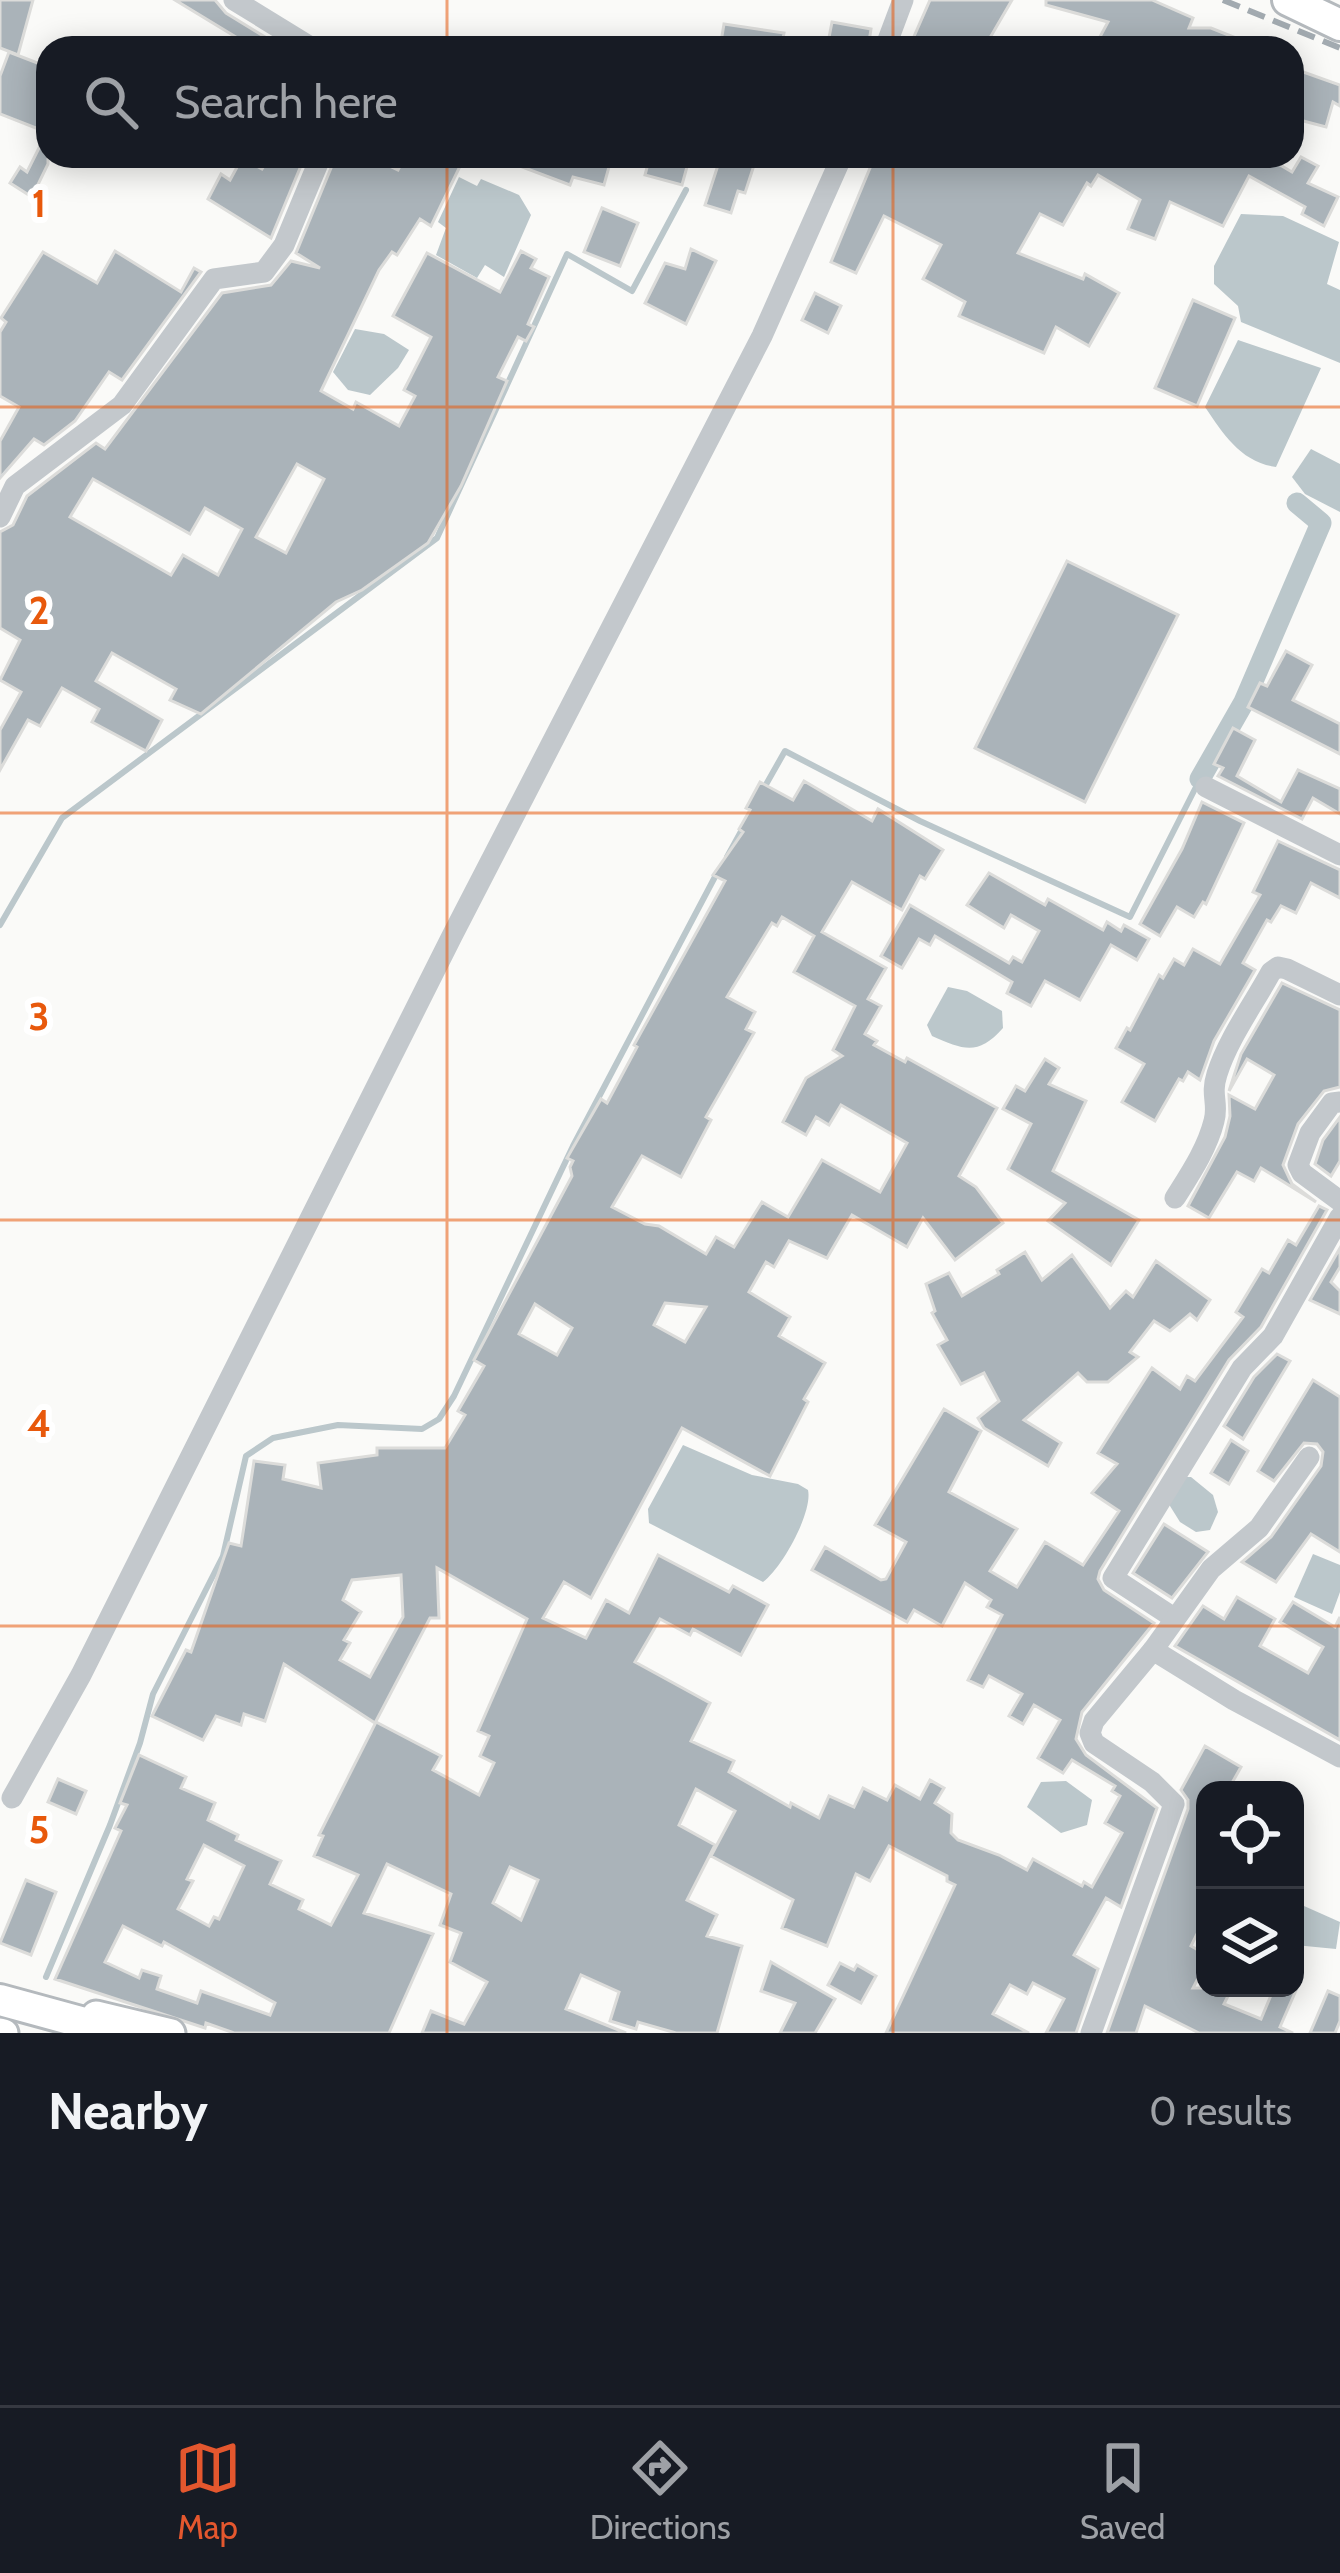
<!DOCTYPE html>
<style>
:root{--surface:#171b24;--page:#242831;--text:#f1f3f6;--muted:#9ea1a6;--line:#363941;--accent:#e4572e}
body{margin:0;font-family:Cabin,sans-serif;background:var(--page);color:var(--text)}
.controls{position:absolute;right:36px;bottom:36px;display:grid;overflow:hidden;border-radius:24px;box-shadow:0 6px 30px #0003}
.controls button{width:108px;height:108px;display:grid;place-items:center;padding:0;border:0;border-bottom:3px solid var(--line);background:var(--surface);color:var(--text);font:60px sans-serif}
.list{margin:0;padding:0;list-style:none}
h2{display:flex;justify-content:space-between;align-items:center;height:156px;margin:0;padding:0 48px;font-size:51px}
h2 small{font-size:39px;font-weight:400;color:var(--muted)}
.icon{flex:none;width:66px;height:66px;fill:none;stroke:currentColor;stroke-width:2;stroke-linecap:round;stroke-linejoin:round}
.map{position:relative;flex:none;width:1340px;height:2033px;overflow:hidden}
.search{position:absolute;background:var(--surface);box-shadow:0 6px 30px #0003;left:36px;right:36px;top:36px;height:132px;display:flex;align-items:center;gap:30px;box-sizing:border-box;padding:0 42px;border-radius:36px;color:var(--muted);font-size:45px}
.sheet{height:372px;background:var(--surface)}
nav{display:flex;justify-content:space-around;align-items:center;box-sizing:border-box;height:168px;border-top:3px solid var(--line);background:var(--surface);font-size:33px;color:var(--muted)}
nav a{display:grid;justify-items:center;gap:6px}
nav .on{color:var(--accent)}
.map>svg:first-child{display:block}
.water{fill:#bbc7cb}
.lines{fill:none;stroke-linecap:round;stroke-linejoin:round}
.stream{stroke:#bbc7cb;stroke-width:6}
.canal{stroke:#bbc7cb;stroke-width:21}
.building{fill:#aab3b9;stroke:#dcdcda;stroke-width:3;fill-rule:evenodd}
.minor-tunnel{stroke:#d5d9db;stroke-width:21;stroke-dasharray:21 10;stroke-linecap:butt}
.major-casing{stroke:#b5babe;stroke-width:33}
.highway-casing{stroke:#b4b9bd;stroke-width:36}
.minor{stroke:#c3c8cc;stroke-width:21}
.major{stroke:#fff;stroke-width:27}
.highway{stroke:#fff;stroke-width:30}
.rail{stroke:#a2aab0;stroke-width:6;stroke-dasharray:18 9;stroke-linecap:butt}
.grid{fill:none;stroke:#e8590c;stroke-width:3;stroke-opacity:0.55}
.grid-label{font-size:39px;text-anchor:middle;font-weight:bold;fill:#e8590c;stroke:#fff;stroke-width:12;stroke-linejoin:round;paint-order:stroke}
</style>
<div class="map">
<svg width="1340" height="2033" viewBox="0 0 1340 2033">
<rect width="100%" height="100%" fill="#fafaf8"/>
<g class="water">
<path d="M 459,177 L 477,186 L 481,179 L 519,195 L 531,215 L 504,277 L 485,265 L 477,278 L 436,255 L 446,228 L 438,222 Z"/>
<path d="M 1241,214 L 1283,216 L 1339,242 L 1327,284 L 1340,290 L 1340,363 L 1241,322 L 1238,306 L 1214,284 L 1214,266 Z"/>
<path d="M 355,329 L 384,334 L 409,350 L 398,368 L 370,395 L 348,390 L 333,372 Z"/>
<path d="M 1238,340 L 1321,368 L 1276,467 C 1241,462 1224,435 1205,407 Z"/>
<path d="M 1311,449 L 1340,464 L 1340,512 L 1305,494 L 1292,477 Z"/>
<path d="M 948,987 L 967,991 L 1002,1011 L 1003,1028 C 978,1056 964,1050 932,1036 L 927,1025 Z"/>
<path d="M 683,1445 L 752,1475 L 798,1484 L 808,1490 C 813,1512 782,1568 763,1582 L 649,1523 L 648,1509 Z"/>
<path d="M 1180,1477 L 1191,1477 L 1213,1495 L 1218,1512 L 1210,1530 L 1196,1532 L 1180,1522 L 1165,1498 Z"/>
<path d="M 1313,1554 L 1340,1565 L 1340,1592 L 1332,1614 L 1294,1597 Z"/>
<path d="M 1066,1781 L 1092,1800 L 1087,1825 L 1061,1833 L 1027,1807 L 1041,1782 Z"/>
<path d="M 1295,1902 L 1340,1922 L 1336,1949 L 1295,1945 Z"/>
</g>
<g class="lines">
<g class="stream">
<path d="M 764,788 L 785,751 L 920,821 L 1130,917 L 1198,783"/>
<path d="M 727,857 L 744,826"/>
<path d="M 0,925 L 62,818 L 437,538 L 567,254 L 632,291 L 686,190"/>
<path d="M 46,1977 L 110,1825 L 140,1743 L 153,1694 L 223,1556 L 246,1456 L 273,1438 L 338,1425 L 422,1429 L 439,1419 L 454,1396 L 573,1146 L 717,873"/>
</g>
<path class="canal" d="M 1200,779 L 1244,702 L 1321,523 L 1297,503"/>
</g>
<g class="building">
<path d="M 0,0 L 33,0 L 18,55 L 0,48 Z"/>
<path d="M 175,0 L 215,0 L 226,13 L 283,48 L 254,48 Z"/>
<path d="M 930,0 L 1012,0 L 984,48 L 909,48 Z"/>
<path d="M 1046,0 L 1152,0 L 1193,18 L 1189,28 L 1211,28 L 1261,48 L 1145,48 L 1123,38 L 1118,48 L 1094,48 L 1108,22 L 1046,5 Z"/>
<path d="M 832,22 L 871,29 L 868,48 L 827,48 Z"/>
<path d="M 724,24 L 784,33 L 781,48 L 720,48 Z"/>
<path d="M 9,52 L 48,67 L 48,113 L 41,130 L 0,114 L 0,76 Z"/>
<path d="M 1292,68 L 1340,85 L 1340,106 L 1333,102 L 1326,127 L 1292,118 Z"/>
<path d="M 48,130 L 48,164 L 32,197 L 10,183 L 20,167 L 27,172 Z"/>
<path d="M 270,156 L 305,156 L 271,238 L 208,199 L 221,174 L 230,180 L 242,158 L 262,169 Z"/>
<path d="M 336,156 L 368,156 L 398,170 L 405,156 L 465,156 L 431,226 L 420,219 L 397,255 L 392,252 L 379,270 L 321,391 L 353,409 L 356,402 L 399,426 L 415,396 L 404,390 L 431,337 L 393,316 L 427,253 L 500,292 L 521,251 L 536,259 L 531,268 L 549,277 L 528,324 L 534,327 L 526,341 L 518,337 L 498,377 L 507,381 L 461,486 L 428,543 L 362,590 L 336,602 L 201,714 L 170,700 L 176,689 L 112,653 L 96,681 L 162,720 L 146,751 L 92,722 L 99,709 L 62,688 L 40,726 L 28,720 L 0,770 L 0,730 L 21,692 L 0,680 L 20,640 L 0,628 L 0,532 L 13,525 L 27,496 L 96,443 L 105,449 L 222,293 L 271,285 L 291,261 L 320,268 L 296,253 ZM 297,464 L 324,479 L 286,553 L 256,537 ZM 93,479 L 190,534 L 205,508 L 242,529 L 218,575 L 183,555 L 171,575 L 70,517 Z"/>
<path d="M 493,156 L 612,156 L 604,185 L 573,177 L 570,185 Z"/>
<path d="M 650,156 L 690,156 L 682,185 L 645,175 Z"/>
<path d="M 721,156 L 757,156 L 745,193 L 738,191 L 731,213 L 705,205 Z"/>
<path d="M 875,156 L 1109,156 L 1125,165 L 1130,156 L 1145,156 L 1155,162 L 1158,156 L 1265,156 L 1292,172 L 1301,157 L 1318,166 L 1308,183 L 1338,197 L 1324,226 L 1302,214 L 1305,207 L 1249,176 L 1223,226 L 1170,202 L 1155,239 L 1128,229 L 1140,200 L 1098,175 L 1091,186 L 1087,183 L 1063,225 L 1040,214 L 1018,253 L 1083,279 L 1085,274 L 1119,293 L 1089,346 L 1056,327 L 1044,353 L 959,316 L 965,302 L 923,279 L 941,245 L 884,216 L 856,273 L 831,262 Z"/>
<path d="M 602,208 L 638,223 L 620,266 L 584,252 Z"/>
<path d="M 691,249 L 716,261 L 686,324 L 645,303 L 665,263 L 685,269 Z"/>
<path d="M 115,251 L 181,292 L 194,268 L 201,272 L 122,380 L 109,372 L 75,421 L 44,445 L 34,439 L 0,478 L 0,441 L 19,407 L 0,396 L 0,332 L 6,322 L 1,318 L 43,252 L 97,283 Z"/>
<path d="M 815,293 L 841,306 L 828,333 L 802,320 Z"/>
<path d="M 1193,300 L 1235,318 L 1197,406 L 1155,388 Z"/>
<path d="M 1067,561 L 1178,615 L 1085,802 L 975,748 Z"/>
<path d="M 1286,651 L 1312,665 L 1293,700 L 1340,724 L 1340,754 L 1248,707 L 1260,683 L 1267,686 Z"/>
<path d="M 1233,728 L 1255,740 L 1237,776 L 1281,802 L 1298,770 L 1340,789 L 1340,814 L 1313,798 L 1302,819 L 1218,776 L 1223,768 L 1214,764 Z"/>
<path d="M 804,781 L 872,821 L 878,809 L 943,850 L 925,879 L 920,876 L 902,910 L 852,882 L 822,932 L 886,968 L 868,999 L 881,1006 L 865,1034 L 877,1041 L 874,1045 L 905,1062 L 907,1058 L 997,1108 L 959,1176 L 976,1187 L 1003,1223 L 955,1260 L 923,1218 L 907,1247 L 852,1215 L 827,1258 L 789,1241 L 774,1267 L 766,1262 L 749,1292 L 790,1317 L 779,1336 L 825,1363 L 804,1399 L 808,1402 L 770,1476 L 682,1428 L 591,1598 L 564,1582 L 543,1618 L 586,1638 L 606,1600 L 629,1613 L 658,1555 L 729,1592 L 733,1586 L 768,1605 L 741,1655 L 693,1629 L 690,1635 L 660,1619 L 635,1662 L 710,1703 L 691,1741 L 734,1761 L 729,1772 L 790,1807 L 791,1803 L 819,1818 L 829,1796 L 854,1807 L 863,1788 L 887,1800 L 895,1785 L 920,1799 L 930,1780 L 944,1788 L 935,1803 L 952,1814 L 951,1833 L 958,1840 L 999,1855 L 1027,1870 L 1033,1859 L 1082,1886 L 1084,1882 L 1092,1887 L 1122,1833 L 1105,1823 L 1120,1796 L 1112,1791 L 1115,1786 L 1072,1760 L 1063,1773 L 1038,1758 L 1060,1720 L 1034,1705 L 1023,1724 L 1009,1716 L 1022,1694 L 989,1676 L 983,1687 L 968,1680 L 1002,1615 L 987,1607 L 991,1600 L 965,1583 L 942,1626 L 914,1610 L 907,1622 L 812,1570 L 825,1547 L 881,1580 L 886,1579 L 906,1542 L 875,1525 L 944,1409 L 981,1431 L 949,1492 L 1017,1529 L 990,1571 L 1017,1587 L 1045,1542 L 1083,1565 L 1119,1511 L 1092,1493 L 1117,1464 L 1098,1453 L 1152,1368 L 1180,1389 L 1187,1376 L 1195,1381 L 1243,1317 L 1236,1312 L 1262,1269 L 1269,1273 L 1288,1240 L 1296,1245 L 1319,1206 L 1327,1210 L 1261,1327 L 1229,1360 L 1100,1571 L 1098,1579 L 1104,1590 L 1154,1623 L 1082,1712 L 1076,1739 L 1086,1755 L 1157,1808 L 1121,1907 L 1106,1898 L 1074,1955 L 1098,1969 L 1076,2033 L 1046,2033 L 1064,1999 L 1033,1983 L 1027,1994 L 1010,1985 L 993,2014 L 1029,2033 L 886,2033 L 955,1885 L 947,1881 L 947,1876 L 889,1846 L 870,1881 L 856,1874 L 827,1946 L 782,1928 L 793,1900 L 711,1856 L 735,1811 L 696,1789 L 679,1825 L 715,1845 L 687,1900 L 717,1915 L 707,1936 L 742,1946 L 717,2033 L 676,2033 L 638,2022 L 636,2029 L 610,2021 L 619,1992 L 581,1975 L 566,2009 L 626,2033 L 422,2033 L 431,2011 L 464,2024 L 487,1982 L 450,1962 L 461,1933 L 440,1925 L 451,1894 L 387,1864 L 364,1913 L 433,1934 L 389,2033 L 234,2033 L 206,2023 L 205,2028 L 55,1979 L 121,1831 L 115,1828 L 127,1805 L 120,1803 L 139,1755 L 186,1777 L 181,1788 L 215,1803 L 208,1820 L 238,1835 L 236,1840 L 281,1861 L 270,1884 L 303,1900 L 299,1909 L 331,1925 L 358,1875 L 314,1856 L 323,1836 L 319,1835 L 376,1722 L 441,1756 L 433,1770 L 479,1795 L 494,1763 L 480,1756 L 489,1736 L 478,1731 L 527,1619 L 437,1568 L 439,1618 L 430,1618 L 375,1723 L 284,1664 L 265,1721 L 244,1714 L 241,1725 L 216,1716 L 203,1740 L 152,1716 L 186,1650 L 191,1652 L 229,1543 L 241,1546 L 254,1461 L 285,1465 L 283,1479 L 321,1488 L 318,1463 L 377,1455 L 377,1448 L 445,1448 L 465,1415 L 458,1411 L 484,1366 L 474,1360 L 572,1176 L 570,1167 L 573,1161 L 567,1158 L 601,1099 L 607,1103 L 637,1047 L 634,1045 L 725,881 L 713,875 L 743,832 L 739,829 L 750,810 L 746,808 L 760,782 L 793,800 ZM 782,917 L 814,936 L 794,972 L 855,1006 L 833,1050 L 842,1056 L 806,1078 L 783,1122 L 806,1135 L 816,1117 L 829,1125 L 841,1105 L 907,1143 L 880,1192 L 822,1160 L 788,1217 L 762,1202 L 734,1247 L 716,1237 L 706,1254 L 659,1226 L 645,1224 L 612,1207 L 642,1156 L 681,1177 L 711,1120 L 706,1117 L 754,1033 L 746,1029 L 755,1012 L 727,997 L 772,923 L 777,926 ZM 665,1303 L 706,1307 L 685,1342 L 654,1325 ZM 535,1304 L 572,1328 L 557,1355 L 519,1334 ZM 401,1575 L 403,1617 L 370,1677 L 340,1660 L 350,1643 L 344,1640 L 361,1612 L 343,1600 L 352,1580 ZM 204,1845 L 244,1866 L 219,1919 L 214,1917 L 209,1926 L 178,1909 L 193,1881 L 187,1879 ZM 510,1867 L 538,1880 L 521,1920 L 493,1903 ZM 123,1926 L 162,1946 L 164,1942 L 275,2003 L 270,2015 L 201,1991 L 197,2003 L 157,1989 L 161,1976 L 142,1970 L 139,1978 L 105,1962 Z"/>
<path d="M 1202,802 L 1244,823 L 1206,904 L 1203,902 L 1194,917 L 1177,907 L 1160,936 L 1140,924 L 1182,849 Z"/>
<path d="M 1278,841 L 1340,870 L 1340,898 L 1311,883 L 1296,913 L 1281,906 L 1271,922 L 1267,920 L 1243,963 L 1255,970 L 1214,1041 L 1200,1080 L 1188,1072 L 1183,1081 L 1179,1079 L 1155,1121 L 1122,1102 L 1144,1064 L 1116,1048 L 1127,1028 L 1130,1030 L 1159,975 L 1163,978 L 1174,959 L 1184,965 L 1193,949 L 1220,964 L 1260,895 L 1253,892 Z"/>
<path d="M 989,873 L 1045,905 L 1048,899 L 1103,930 L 1107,922 L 1121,931 L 1124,925 L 1149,939 L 1137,960 L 1111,945 L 1080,1000 L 1045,981 L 1031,1006 L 1007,993 L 1012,982 L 935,936 L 930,945 L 919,939 L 902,968 L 881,956 L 910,905 L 1009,963 L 1013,957 L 1022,962 L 1039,931 L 1011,915 L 1004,928 L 967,905 Z"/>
<path d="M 1282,983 L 1340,1010 L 1340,1087 L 1324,1091 L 1298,1124 L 1283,1165 L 1292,1184 L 1316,1202 L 1261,1168 L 1254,1181 L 1237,1172 L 1209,1218 L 1188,1206 L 1225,1137 L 1230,1116 L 1229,1095 L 1255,1109 L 1274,1075 L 1247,1059 L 1229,1091 L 1241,1054 Z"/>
<path d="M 1045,1059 L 1059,1068 L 1049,1084 L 1086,1101 L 1053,1171 L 1139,1220 L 1111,1265 L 1048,1221 L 1065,1203 L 1008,1169 L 1031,1124 L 1003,1109 L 1016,1086 L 1025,1091 Z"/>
<path d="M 1340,1117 L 1340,1161 L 1331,1176 L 1315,1164 L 1323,1140 Z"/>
<path d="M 1340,1248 L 1340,1267 L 1331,1282 L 1340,1291 L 1340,1314 L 1310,1300 Z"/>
<path d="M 1025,1252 L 1042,1280 L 1072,1255 L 1110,1308 L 1126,1291 L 1133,1297 L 1156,1261 L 1210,1300 L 1197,1320 L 1190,1314 L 1170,1331 L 1154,1321 L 1130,1352 L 1138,1357 L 1108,1382 L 1087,1382 L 1078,1373 L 1024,1420 L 1061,1443 L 1048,1466 L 984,1428 L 978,1418 L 999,1401 L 984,1373 L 961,1384 L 938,1345 L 947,1340 L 932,1313 L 935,1311 L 926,1284 L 949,1273 L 962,1296 L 999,1274 L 997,1270 Z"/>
<path d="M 1277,1354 L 1290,1361 L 1243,1439 L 1224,1426 L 1254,1377 Z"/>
<path d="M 1313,1380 L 1340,1397 L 1340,1552 L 1311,1534 L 1276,1582 L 1242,1562 L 1271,1537 L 1321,1466 L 1323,1452 L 1317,1444 L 1304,1443 L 1274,1481 L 1258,1471 Z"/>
<path d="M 1231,1440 L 1248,1451 L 1229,1484 L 1211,1473 Z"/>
<path d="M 1164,1524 L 1208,1552 L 1172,1598 L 1133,1573 Z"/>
<path d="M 1237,1597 L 1275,1619 L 1260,1646 L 1308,1673 L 1323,1647 L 1280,1622 L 1293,1602 L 1335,1627 L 1340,1617 L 1340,1740 L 1175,1646 L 1203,1606 L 1224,1619 Z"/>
<path d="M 1205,1746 L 1241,1767 L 1228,1790 L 1205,1790 L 1205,1918 L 1191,1946 L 1205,1954 L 1205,1965 L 1193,1988 L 1232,1988 L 1224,2004 L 1261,2019 L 1274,1988 L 1297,1988 L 1280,2027 L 1293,2033 L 1199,2033 L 1145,2006 L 1136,2033 L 1107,2033 L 1188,1809 L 1188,1800 L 1181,1790 Z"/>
<path d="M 58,1779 L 86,1791 L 76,1814 L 48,1802 Z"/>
<path d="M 26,1880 L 56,1892 L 31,1955 L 0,1943 Z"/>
<path d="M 771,1962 L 835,1999 L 815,2033 L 780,2033 L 795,2003 L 761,1991 Z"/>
<path d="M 840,1963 L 854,1970 L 857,1965 L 876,1976 L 861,2003 L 828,1985 Z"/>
<path d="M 1328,1991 L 1340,1996 L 1340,2021 L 1335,2033 L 1310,2033 Z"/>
</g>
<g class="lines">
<path class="minor-tunnel" d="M 0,476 L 1,477"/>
<g class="major-casing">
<g id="major">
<path d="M 96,2015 L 171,2033"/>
<path d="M 0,2032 L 4,2033"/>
</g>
</g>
<g class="highway-casing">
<g id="highway">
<path d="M 1288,0 L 1340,25"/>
<path d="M 0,2000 L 121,2033"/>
</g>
</g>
<g class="minor">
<path d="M 234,0 L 312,48"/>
<path d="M 885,48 L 903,0"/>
<path d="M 0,517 L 15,486 L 122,405 L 214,279 L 264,272 L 284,245 L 321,156"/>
<path d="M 1206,787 L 1340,855"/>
<path d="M 1340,1102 L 1332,1103 L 1310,1133 L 1298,1165 L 1302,1173 L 1340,1201"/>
<path d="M 1175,1198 C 1190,1174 1207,1149 1214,1121 C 1219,1103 1210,1096 1217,1074 C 1228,1039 1253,1005 1271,972 L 1278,967 L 1287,969 L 1340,995"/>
<path d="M 1174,1618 L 1113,1578 L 1242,1368 L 1273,1336 L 1340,1217"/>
<path d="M 1153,1650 L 1211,1569 L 1259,1528 L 1309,1457"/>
<path d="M 12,1798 L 81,1675 L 452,936 L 762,336 L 842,156"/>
<path d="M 1091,2033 L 1174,1804 L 1152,1782 L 1094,1743 L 1090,1733 L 1094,1721 L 1153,1650 L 1234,1700 L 1340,1757"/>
</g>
<use href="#major" class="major"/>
<use href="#highway" class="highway"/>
<path class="rail" d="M 1223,0 L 1340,48"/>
</g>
<path class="grid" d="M 447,0 L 447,48M 893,0 L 893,48M 447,156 L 447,2033M 893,156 L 893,2033M 0,407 L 1340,407M 0,813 L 1340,813M 0,1220 L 1340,1220M 0,1626 L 1340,1626"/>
<g class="grid-label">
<text x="39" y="217">1</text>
<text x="39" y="624">2</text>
<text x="39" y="1030">3</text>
<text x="39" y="1437">4</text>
<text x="39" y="1843">5</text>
</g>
</svg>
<div class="controls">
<button><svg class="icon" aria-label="locate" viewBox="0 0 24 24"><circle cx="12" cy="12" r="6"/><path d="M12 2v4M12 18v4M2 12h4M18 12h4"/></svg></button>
<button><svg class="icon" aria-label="layers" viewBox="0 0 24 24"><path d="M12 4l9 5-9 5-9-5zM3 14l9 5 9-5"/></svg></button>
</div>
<div class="search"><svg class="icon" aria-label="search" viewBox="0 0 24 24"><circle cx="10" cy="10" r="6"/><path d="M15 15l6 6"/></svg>Search here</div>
</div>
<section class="sheet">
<h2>Nearby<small>0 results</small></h2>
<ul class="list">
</ul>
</section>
<nav>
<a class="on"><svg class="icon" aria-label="map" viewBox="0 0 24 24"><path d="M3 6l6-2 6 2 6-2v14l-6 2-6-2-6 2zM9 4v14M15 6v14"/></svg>Map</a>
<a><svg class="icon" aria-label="directions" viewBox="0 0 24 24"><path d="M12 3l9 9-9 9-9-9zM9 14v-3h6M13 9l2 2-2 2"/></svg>Directions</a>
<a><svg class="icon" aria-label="saved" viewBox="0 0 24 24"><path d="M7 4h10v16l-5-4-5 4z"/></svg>Saved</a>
</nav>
